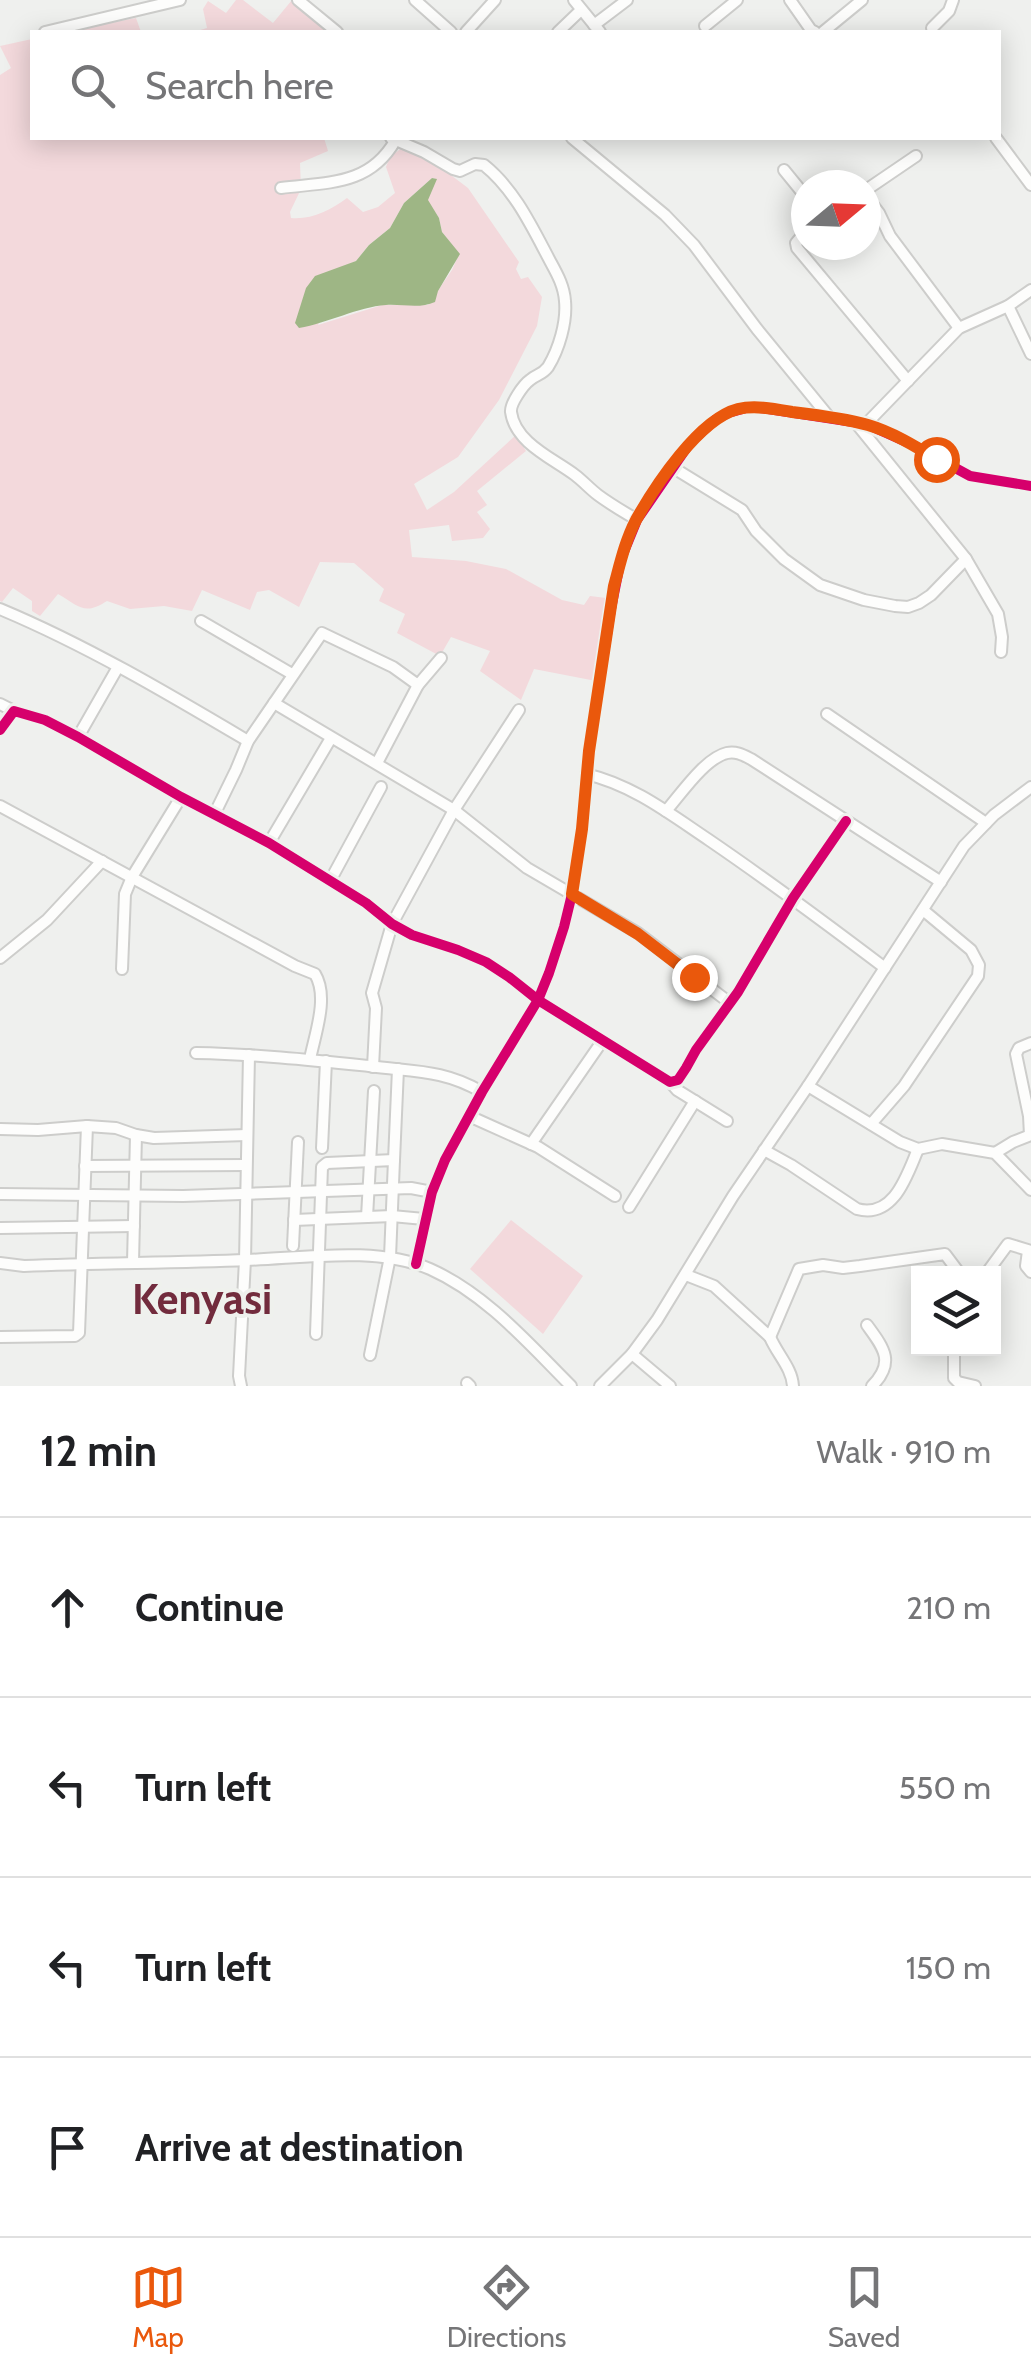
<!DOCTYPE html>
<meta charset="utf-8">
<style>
:root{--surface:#fff;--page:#f6f6f6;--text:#202124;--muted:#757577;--line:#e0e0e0;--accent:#ea580c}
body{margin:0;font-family:Cabin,sans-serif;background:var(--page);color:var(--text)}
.controls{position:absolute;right:30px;bottom:30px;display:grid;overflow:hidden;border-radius:0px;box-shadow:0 5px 25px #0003}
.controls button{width:90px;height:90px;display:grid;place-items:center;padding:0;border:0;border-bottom:2px solid var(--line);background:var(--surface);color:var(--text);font:50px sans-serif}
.compass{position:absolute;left:791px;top:170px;width:90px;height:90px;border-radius:50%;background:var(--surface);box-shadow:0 5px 25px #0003;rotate:71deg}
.stop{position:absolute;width:30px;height:30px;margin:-22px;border:8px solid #ea580c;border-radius:50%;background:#fff}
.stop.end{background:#ea580c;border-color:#fff;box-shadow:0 2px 10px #0008}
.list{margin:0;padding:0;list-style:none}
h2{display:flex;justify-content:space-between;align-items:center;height:130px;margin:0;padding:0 40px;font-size:42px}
h2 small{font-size:32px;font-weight:400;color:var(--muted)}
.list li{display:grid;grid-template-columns:65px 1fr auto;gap:30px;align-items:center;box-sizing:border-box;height:180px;padding:0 40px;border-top:2px solid var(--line)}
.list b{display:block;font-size:38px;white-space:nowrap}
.list em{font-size:32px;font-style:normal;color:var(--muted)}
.icon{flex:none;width:55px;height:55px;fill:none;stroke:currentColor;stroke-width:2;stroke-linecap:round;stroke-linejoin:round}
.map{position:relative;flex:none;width:1031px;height:1386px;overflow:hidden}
.search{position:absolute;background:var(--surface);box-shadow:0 5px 25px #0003;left:30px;right:30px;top:30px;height:110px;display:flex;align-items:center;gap:25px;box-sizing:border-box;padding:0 35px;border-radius:0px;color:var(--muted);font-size:38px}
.sheet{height:850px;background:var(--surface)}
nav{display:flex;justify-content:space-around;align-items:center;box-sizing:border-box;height:140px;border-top:2px solid var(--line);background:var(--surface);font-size:28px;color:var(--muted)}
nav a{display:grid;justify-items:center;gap:5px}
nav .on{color:var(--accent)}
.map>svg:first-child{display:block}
.green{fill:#f3d9dc;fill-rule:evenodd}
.water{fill:#9eb685}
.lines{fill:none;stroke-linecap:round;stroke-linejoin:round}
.minor-casing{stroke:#cdcdcb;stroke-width:14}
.minor{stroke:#fdfdfc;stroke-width:10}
.cycleway-casing{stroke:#eff1ed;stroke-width:16}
.cycleway{stroke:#d6006c;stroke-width:10}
.route{stroke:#ea580c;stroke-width:12}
.labels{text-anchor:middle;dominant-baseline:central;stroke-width:8;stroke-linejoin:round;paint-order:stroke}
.district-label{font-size:42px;font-weight:bold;fill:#722c3d;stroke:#eff1ed}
</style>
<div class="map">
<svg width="1031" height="1386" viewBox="0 0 1031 1386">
<rect width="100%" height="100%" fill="#eff0ee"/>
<g class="green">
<path d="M 236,0 L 243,0 L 273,23 L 292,0 L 333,32 L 194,32 L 207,28 L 203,9 L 208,1 L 226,13 Z"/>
<path d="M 136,18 L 141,32 L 64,32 Z"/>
<path d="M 32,39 L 32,138 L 324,138 L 328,151 L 300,163 L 301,189 L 290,212 L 291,218 C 311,220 331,210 347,198 L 363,212 L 378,207 L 395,193 L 386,167 L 390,157 L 403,147 L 431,160 L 468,188 L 519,262 L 516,269 L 521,279 L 528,277 L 542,297 L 537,326 L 499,400 L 458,457 L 414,484 L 427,510 L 454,492 L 516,435 L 526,451 L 477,491 L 487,505 L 477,512 L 490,529 L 483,538 L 452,541 L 449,525 L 409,530 L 412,557 L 466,561 L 506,569 L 562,600 L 584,605 L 590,596 L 606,598 L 596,681 L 534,669 L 521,700 L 480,671 L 490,651 L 451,637 L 440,656 L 397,633 L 405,614 L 379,601 L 384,589 L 354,563 L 320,562 L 299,607 L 269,590 L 257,592 L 250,610 L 202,590 L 192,611 L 164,606 L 130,609 L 107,601 C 84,616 79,606 58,594 L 40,616 L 32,611 L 32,601 L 13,588 L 2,602 L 0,601 L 0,75 L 11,68 L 0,46 ZM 432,178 L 436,179 L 427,200 L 439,218 L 442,232 L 459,254 L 452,270 L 428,305 L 382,305 L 318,325 L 342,267 L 356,261 L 369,245 L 390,228 L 404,203 Z"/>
<path d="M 511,1220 L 583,1276 L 543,1334 L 470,1269 Z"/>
</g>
<path class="water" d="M 432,178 L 437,179 L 428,200 L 439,218 L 442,232 L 460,254 L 438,291 L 435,302 C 420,309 403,304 386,305 C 358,307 328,323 299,328 L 295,323 L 306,288 L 315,276 L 356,261 L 369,245 L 390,228 L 404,203 Z"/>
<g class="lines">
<g class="minor-casing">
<g id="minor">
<path d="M 298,0 L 337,32"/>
<path d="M 415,0 L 451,32"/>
<path d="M 574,0 L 600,32"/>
<path d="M 790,0 L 811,30 L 815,32"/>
<path d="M 594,25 L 627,0"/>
<path d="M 705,26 L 737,0"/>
<path d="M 932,28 L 949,11 L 953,0"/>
<path d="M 45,32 L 180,0"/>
<path d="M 466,32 L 495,0"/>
<path d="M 558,32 L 581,10"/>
<path d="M 823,32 L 862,0"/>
<path d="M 391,138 L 424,152 L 453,169 L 460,171 L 475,164 L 484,165 C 514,189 531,225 549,259 C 556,272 564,285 565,301 C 567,322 559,349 548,367 C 542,375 537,374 530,380 C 523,385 510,404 511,412 C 515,443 554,459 575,475 C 583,481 590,489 598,495 C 610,504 624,512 637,520"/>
<path d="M 572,138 L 665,215 L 694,245 L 757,329 L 829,417"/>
<path d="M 996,138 L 1031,185"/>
<path d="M 784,170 L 806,197"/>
<path d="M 281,188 C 327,182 369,186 395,141"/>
<path d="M 866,190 L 916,156"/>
<path d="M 866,196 L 879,213 L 890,236 L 959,328"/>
<path d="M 806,231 L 796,243 L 797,248 L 908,381"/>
<path d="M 1008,306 L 1031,354"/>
<path d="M 856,423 L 966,559 L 998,614 L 1002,637 L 1001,652"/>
<path d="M 866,424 L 959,328 L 1008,306 L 1031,290"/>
<path d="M 672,467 L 742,510 L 756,531 L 784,559 L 820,585 L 864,600 L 895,606 L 908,607 L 919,603 L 931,595 L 966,559"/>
<path d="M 0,609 C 86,645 167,693 248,741"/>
<path d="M 201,621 L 292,674"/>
<path d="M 274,703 L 454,810 L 527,868 L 638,933 L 730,1003"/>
<path d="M 0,704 L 14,711"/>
<path d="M 827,714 L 986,823"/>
<path d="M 0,730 L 14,711 L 45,720 L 78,737 L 181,797 L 269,843 L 366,903 L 392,924 L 412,935 L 458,950 L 486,962 L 509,977 L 538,1000 L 670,1082 L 678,1080 L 686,1068 L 696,1050 L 738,992 L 793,898 L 846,821"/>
<path d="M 78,737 L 118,667"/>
<path d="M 377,763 L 418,685 L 441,658"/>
<path d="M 586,774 C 633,785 670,814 709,840 C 769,881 827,924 885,968"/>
<path d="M 0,806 L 295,966 L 315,974 C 329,997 315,1034 310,1059"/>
<path d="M 666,811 C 681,794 705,758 727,753 C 736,751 743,755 751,759 L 941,882"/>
<path d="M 214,815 L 236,770 L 248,741 L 322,633 L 393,667 L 418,685"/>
<path d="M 269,843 L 331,738"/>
<path d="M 330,881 L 381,787"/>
<path d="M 0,958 L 47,920 L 102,861"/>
<path d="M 122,969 L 125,894 L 132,877 L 181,797"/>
<path d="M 196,1053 C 254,1054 311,1060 369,1066 C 412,1072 443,1069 482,1092"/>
<path d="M 373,1067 L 376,1008 L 372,993 L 392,924 L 454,810 L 519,710"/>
<path d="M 670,1082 L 677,1090 L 727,1121"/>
<path d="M 808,1086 L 900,1142 L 918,1149 L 942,1144 L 995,1153 L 1031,1190"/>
<path d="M 469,1116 L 538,1147 L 615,1196"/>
<path d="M 871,1124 L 904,1086 L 978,976 L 979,965 L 971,950 L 923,910"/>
<path d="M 0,1129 L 38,1130 L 87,1126 L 116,1128 L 136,1135 L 154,1138 L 247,1135"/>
<path d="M 1030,1135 L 1029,1116 L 1016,1054 L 1019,1048 L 1031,1043"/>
<path d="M 531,1144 L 603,1040"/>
<path d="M 322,1148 L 326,1061"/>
<path d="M 764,1150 L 791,1165 L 857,1209 C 894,1219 907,1175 918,1149"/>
<path d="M 995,1153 L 1013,1142 L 1031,1135"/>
<path d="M 394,1160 L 398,1069"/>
<path d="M 85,1166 L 246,1165"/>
<path d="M 0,1194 L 183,1196 L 411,1188 L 432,1192"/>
<path d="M 629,1207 L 695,1101"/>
<path d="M 367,1217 L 374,1091"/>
<path d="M 294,1220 L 392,1216 L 424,1219"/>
<path d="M 0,1228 L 134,1226"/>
<path d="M 293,1246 L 298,1142"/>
<path d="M 1028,1251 L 1026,1266 L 1031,1272"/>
<path d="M 133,1262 L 136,1135"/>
<path d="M 0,1263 L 24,1266 C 98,1263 173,1263 247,1260 C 305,1258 376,1246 430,1269 C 486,1294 528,1343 571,1386"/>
<path d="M 416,1264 L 432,1192 L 445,1160 L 482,1092 L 538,1000 L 549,973 L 564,927 L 572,894 L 582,829 L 589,751 L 611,609 L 621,559 L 637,520 L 690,443 L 715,420 L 728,413 L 750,407 L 768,409 L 866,424 L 913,445 L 970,476 L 1031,486"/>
<path d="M 986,1274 L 1008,1244 L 1031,1251"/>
<path d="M 686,1275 L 714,1286 L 770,1337 L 799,1269 L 823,1265 L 843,1268 L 860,1266 L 945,1254 L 960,1274"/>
<path d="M 867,1325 C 883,1347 896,1362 872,1386"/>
<path d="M 316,1334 L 322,1167 L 327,1163 L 394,1160 L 390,1257 L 370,1355"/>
<path d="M 0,1337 L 75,1336 L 79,1333 L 87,1126"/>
<path d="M 770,1337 C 777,1354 792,1368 793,1386"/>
<path d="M 632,1354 L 670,1386"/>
<path d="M 954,1355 L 954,1378 L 958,1382 L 975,1386"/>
<path d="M 467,1383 L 470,1386"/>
<path d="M 241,1386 L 239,1376 L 245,1260 L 249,1055"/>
<path d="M 600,1386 L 632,1354 L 657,1320 L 733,1196 L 808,1086 L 964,846 L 994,815 L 1031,787"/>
</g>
</g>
<use href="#minor" class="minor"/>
<g class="cycleway-casing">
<g id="cycleway">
<path d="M 0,730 L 14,711 L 45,720 L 78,737 L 181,797 L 269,843 L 366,903 L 392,924 L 412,935 L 458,950 L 486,962 L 509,977 L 538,1000 L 670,1082 L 678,1080 L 686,1068 L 696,1050 L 738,992 L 793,898 L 846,821"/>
<path d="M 416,1264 L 432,1192 L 445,1160 L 482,1092 L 538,1000 L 549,973 L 564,927 L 572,894 L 582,829 L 589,751 L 611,609 L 621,559 L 637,520 L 690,443 L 715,420 L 728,413 L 750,407 L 768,409 L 866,424 L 913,445 L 970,476 L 1031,486"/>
</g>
</g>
<use href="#cycleway" class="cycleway"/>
</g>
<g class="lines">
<path class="route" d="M 694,977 L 638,934 L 572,894 L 582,829 L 589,751 L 614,586 C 620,564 625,541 636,520 C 655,486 699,419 738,409 C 755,405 775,409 792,412 C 817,415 843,418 868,425 C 892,432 915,446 936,459"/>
</g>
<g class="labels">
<g class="district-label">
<text x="202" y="1299">Kenyasi</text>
</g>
</g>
</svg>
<div class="controls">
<button><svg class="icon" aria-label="layers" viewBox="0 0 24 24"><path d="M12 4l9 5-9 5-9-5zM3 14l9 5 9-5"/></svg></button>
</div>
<svg class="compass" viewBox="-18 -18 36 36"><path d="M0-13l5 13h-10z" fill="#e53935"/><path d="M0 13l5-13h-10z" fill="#757577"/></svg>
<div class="stop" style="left:936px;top:459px"></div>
<div class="stop end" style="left:694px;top:977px"></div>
<div class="search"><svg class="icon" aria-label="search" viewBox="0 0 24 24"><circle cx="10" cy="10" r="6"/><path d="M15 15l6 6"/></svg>Search here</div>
</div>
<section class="sheet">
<h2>12 min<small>Walk · 910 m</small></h2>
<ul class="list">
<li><svg class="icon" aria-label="ahead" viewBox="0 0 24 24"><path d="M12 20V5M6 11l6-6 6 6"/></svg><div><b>Continue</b></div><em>210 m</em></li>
<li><svg class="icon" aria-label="left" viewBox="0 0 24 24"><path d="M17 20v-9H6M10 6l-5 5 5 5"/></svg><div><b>Turn left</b></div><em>550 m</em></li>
<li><svg class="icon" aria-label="left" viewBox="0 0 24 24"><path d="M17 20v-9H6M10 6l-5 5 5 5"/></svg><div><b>Turn left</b></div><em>150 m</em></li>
<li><svg class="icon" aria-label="arrive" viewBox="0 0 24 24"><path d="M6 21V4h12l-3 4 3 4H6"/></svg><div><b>Arrive at destination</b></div></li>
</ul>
</section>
<nav>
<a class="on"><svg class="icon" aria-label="map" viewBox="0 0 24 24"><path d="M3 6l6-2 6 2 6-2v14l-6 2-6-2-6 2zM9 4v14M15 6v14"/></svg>Map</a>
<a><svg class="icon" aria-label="directions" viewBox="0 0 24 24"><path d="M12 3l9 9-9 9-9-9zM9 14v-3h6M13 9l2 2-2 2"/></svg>Directions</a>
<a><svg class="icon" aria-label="saved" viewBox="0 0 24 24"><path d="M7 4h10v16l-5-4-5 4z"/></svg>Saved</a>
</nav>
